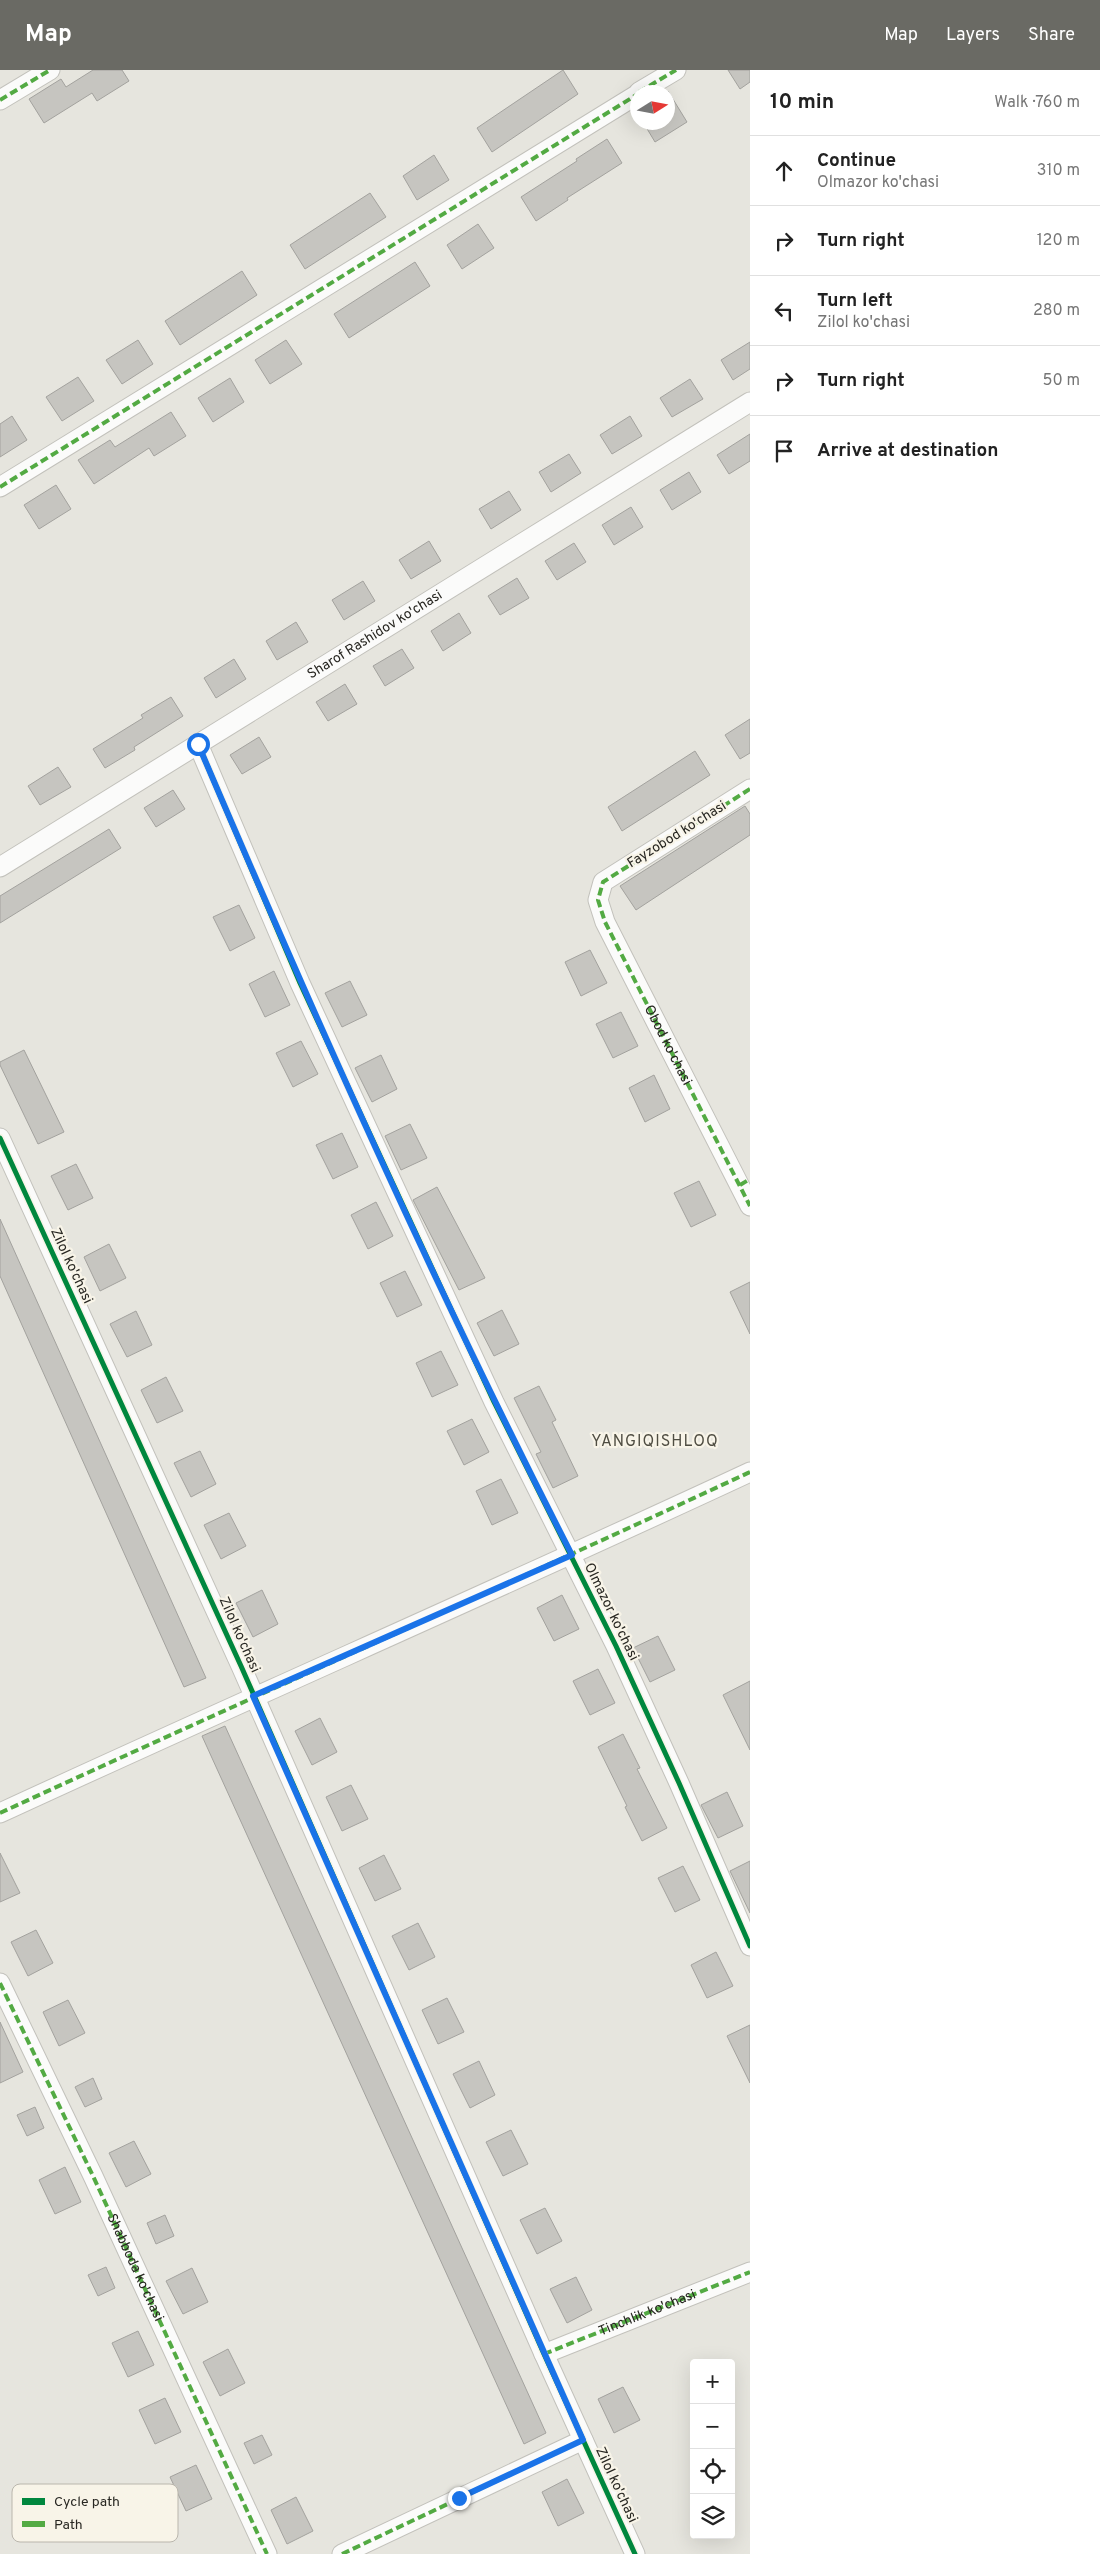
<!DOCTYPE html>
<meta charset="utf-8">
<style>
:root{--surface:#fff;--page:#f2f2f2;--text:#222;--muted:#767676;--line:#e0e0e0;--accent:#6a6a64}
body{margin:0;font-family:Overpass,sans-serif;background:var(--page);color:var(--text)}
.controls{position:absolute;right:15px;bottom:15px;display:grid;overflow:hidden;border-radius:5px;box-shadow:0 5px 20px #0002}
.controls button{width:45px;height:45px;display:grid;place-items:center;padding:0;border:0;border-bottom:1px solid var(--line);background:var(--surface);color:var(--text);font:25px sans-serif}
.compass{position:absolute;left:630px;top:15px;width:45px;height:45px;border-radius:50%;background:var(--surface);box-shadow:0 5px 20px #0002;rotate:79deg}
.stop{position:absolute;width:15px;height:15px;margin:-11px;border:4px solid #1a73e8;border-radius:50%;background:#fff}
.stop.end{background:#1a73e8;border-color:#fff;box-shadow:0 1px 5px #0008}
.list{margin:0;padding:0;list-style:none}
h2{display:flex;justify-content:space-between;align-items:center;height:65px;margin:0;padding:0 20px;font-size:21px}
h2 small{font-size:16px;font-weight:400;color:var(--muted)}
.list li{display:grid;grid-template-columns:32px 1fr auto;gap:15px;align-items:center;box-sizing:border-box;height:70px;padding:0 20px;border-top:1px solid var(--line)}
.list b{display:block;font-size:19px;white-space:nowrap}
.list p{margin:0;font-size:16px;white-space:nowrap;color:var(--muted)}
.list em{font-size:16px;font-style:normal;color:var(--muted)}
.icon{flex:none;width:28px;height:28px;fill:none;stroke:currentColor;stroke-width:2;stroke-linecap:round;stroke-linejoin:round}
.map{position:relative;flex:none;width:750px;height:2484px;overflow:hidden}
header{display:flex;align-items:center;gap:30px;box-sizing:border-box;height:70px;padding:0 25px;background:var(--accent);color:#fff}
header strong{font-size:24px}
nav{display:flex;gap:28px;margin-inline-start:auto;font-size:18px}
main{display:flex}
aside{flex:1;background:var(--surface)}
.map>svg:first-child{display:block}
.building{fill:#c6c5c0;stroke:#a3a29e}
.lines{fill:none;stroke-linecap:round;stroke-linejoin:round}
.street-casing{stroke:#c2c1bb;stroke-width:21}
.street{stroke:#fbfbfa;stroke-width:19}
.quiet{stroke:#53aa43;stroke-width:4;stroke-dasharray:8 4;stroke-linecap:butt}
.cycleway-casing{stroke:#f8f4e8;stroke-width:8}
.cycleway{stroke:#00873e;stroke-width:5}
.route{stroke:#1a73e8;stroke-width:6}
.labels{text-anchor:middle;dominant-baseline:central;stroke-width:4.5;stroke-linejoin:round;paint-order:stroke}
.street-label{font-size:14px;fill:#282722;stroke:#f8f4e8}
.quarter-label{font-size:16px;letter-spacing:1px;fill:#4f4d42;stroke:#f8f4e8}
.key{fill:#f8f4e8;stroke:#bab6ad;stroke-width:1}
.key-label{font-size:14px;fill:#282722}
</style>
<header>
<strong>Map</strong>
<nav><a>Map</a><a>Layers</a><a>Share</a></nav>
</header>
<main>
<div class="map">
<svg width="750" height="2484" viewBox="0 0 750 2484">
<rect width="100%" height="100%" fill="#e6e5de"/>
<g class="building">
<path d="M 93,0 L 122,0 L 129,11 L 97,31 L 92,23 L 44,53 L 29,29 L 61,9 L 66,17 Z"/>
<path d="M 563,0 L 578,24 L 492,82 L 477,58 Z"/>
<path d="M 728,0 L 750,0 L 750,12 L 740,19 Z"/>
<path d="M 668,21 L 687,52 L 655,72 L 643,52 L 668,52 Z"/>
<path d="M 607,69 L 622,93 L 567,128 L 568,130 L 536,151 L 521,127 L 577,91 L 576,89 Z"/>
<path d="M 434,85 L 449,110 L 417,130 L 403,106 Z"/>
<path d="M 370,123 L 386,147 L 305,199 L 290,175 Z"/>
<path d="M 478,154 L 494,178 L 462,199 L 447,175 Z"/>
<path d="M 415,192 L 430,216 L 349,268 L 334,244 Z"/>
<path d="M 242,201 L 257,225 L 180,275 L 165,251 Z"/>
<path d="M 138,270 L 153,294 L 122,314 L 106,290 Z"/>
<path d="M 286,270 L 302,294 L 270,314 L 255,290 Z"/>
<path d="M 750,272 L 750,299 L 733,310 L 721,290 Z"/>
<path d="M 78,307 L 94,331 L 62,351 L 46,327 Z"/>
<path d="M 230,308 L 244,332 L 213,352 L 198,328 Z"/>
<path d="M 690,309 L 703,329 L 672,347 L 660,328 Z"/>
<path d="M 171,342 L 186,366 L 154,386 L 149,378 L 94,414 L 78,390 L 110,370 L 115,377 Z"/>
<path d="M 12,346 L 27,370 L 0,387 L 0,354 Z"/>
<path d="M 630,346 L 642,366 L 612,384 L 600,365 Z"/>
<path d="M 750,364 L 750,391 L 729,404 L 717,385 Z"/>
<path d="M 569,384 L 581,403 L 551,422 L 539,402 Z"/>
<path d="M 689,402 L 701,422 L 672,440 L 660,420 Z"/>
<path d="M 56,415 L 71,439 L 39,459 L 24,435 Z"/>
<path d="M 509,421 L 521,440 L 491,459 L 479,439 Z"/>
<path d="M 631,437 L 643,457 L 614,475 L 602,455 Z"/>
<path d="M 429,471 L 441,491 L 411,509 L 399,490 Z"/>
<path d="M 574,473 L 586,492 L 557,510 L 545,491 Z"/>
<path d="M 517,508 L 529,528 L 500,545 L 488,526 Z"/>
<path d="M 363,511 L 375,531 L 344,550 L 332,530 Z"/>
<path d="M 459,543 L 471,563 L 443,581 L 431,561 Z"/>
<path d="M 296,552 L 308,572 L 277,590 L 266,571 Z"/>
<path d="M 402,579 L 414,598 L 385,616 L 373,596 Z"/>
<path d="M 234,589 L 246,609 L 216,628 L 204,608 Z"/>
<path d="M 345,614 L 357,634 L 328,651 L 316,632 Z"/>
<path d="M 171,627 L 183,646 L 134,677 L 135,680 L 105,698 L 93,679 L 143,648 L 141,645 Z"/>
<path d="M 750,649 L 750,683 L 740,689 L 725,665 Z"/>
<path d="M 259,667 L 271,687 L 242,704 L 230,685 Z"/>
<path d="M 695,681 L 710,705 L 622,761 L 608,737 Z"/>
<path d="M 58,697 L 71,717 L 40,735 L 28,716 Z"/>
<path d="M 173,720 L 185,739 L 156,757 L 144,738 Z"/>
<path d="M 745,736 L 750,744 L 750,765 L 636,840 L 620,816 Z"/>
<path d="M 109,759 L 121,778 L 0,853 L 0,826 Z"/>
<path d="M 239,835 L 255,868 L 230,881 L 213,847 Z"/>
<path d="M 590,880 L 607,913 L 581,926 L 565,892 Z"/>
<path d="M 274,901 L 290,935 L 265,947 L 249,914 Z"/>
<path d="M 350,911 L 367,945 L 342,957 L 325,923 Z"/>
<path d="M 621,942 L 638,976 L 613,988 L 596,954 Z"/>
<path d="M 301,971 L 318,1004 L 293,1017 L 276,983 Z"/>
<path d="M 24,980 L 64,1062 L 38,1074 L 0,995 L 0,992 Z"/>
<path d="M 381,985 L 397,1019 L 372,1032 L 355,998 Z"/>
<path d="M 654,1005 L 670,1039 L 645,1052 L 629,1018 Z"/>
<path d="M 410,1054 L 427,1088 L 401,1100 L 385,1066 Z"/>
<path d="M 342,1063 L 358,1097 L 333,1109 L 316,1075 Z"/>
<path d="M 76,1094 L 93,1128 L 68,1140 L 51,1106 Z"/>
<path d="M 699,1111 L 716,1145 L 691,1157 L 674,1123 Z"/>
<path d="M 437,1117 L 485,1208 L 459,1220 L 413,1130 Z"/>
<path d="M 376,1132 L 393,1166 L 368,1179 L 351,1145 Z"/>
<path d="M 0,1149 L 206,1608 L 184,1617 L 0,1206 Z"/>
<path d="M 109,1174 L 126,1208 L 100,1221 L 84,1187 Z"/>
<path d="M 405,1201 L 422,1235 L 397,1247 L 380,1213 Z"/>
<path d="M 750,1212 L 750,1264 L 730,1222 Z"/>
<path d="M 502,1240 L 519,1274 L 494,1286 L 477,1253 Z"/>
<path d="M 136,1241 L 152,1275 L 127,1287 L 110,1254 Z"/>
<path d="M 441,1281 L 458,1315 L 432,1327 L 416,1293 Z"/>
<path d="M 166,1307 L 183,1341 L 157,1353 L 141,1320 Z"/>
<path d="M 539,1316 L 556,1350 L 552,1352 L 578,1406 L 553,1418 L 536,1384 L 541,1382 L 514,1328 Z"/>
<path d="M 472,1349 L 489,1382 L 464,1395 L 447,1361 Z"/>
<path d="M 200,1381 L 216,1414 L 191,1427 L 174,1393 Z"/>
<path d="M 501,1409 L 518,1443 L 492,1455 L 476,1421 Z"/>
<path d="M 229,1443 L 246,1476 L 221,1489 L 204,1455 Z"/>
<path d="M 262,1520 L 278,1554 L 253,1567 L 236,1533 Z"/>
<path d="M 562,1525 L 579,1559 L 554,1571 L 537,1538 Z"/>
<path d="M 658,1566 L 675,1600 L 650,1612 L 633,1578 Z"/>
<path d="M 598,1599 L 615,1633 L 590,1645 L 573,1611 Z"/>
<path d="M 750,1611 L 750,1680 L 723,1625 Z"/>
<path d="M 320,1648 L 337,1682 L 312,1695 L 295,1661 Z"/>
<path d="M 225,1656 L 546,2363 L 524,2374 L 202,1666 Z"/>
<path d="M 623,1664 L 640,1698 L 637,1699 L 667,1758 L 642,1771 L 625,1737 L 627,1736 L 598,1677 Z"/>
<path d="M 351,1715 L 368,1749 L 342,1761 L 326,1727 Z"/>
<path d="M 727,1722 L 743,1756 L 718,1768 L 701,1735 Z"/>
<path d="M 0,1783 L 20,1823 L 0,1832 Z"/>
<path d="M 384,1785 L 401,1819 L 375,1831 L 359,1798 Z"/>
<path d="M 750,1791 L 750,1843 L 730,1801 Z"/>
<path d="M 683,1796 L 700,1830 L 675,1842 L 658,1808 Z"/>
<path d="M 418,1853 L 435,1887 L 409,1900 L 392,1866 Z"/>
<path d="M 36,1860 L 53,1893 L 28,1906 L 11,1872 Z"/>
<path d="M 716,1882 L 733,1916 L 707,1928 L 691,1895 Z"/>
<path d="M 447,1928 L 464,1962 L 438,1974 L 422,1940 Z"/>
<path d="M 68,1930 L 85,1963 L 59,1976 L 43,1942 Z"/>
<path d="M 0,1952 L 23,2002 L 0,2013 Z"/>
<path d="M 750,1955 L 750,2013 L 727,1966 Z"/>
<path d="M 479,1991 L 495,2025 L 470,2038 L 453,2004 Z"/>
<path d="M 93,2008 L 102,2029 L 85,2037 L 75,2017 Z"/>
<path d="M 35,2037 L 44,2058 L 27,2066 L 17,2045 Z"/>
<path d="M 511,2060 L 528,2094 L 503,2106 L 486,2072 Z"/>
<path d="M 134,2071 L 151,2104 L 126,2117 L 109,2083 Z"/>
<path d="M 65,2097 L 81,2132 L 55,2144 L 39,2110 Z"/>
<path d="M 545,2138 L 562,2171 L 537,2184 L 520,2150 Z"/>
<path d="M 165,2145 L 174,2166 L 156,2174 L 147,2153 Z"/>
<path d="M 106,2197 L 115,2218 L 98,2226 L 88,2205 Z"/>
<path d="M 192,2198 L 208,2232 L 183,2244 L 166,2211 Z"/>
<path d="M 576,2207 L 592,2240 L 567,2253 L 550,2219 Z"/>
<path d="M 138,2261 L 154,2295 L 128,2307 L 112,2273 Z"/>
<path d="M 228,2279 L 245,2313 L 220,2326 L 203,2292 Z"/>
<path d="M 623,2317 L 640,2350 L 614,2363 L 598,2329 Z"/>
<path d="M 165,2328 L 181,2362 L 155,2374 L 139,2340 Z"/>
<path d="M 262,2365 L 272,2385 L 254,2394 L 244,2373 Z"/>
<path d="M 196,2395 L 212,2429 L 186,2441 L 170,2407 Z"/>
<path d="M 567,2409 L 584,2443 L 558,2456 L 542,2422 Z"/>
<path d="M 296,2427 L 313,2461 L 287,2474 L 271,2440 Z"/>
</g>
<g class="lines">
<g class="street-casing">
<g id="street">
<path d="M 639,22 L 676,0"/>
<path d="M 0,30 L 50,0"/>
<path d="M 0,417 L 638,24"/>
<path d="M 198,674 L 300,913 L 494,1332 L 616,1576 L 679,1713 L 750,1876"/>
<path id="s1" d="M 750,719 L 603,812 L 598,830 L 605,852 L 750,1136"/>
<path id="s2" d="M 0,797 L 750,332"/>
<path d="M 0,1068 L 241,1596 L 544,2284 L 635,2484"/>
<path d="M 0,1743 C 249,1628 501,1518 750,1402"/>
<path d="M 0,1913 L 93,2106 L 267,2484"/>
<path id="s3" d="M 544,2284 L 750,2202"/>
<path d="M 342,2484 L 583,2370"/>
</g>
</g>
<use href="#street" class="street"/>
<g class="quiet">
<path d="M 639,22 L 676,0"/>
<path d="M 0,30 L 50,0"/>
<path d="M 0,417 L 638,24"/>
<path d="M 750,719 L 603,812 L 598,830 L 605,852 L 750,1136"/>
<path d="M 740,1115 L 750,1109"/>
<path d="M 0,1743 C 249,1628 501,1518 750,1402"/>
<path id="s4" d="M 0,1913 L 93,2106 L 267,2484"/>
<path d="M 544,2284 L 750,2202"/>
<path d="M 342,2484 L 583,2370"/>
</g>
<g class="cycleway-casing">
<g id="cycleway">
<path d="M 198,674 L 300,913 L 494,1332 L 616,1576 L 679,1713 L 750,1876"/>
<path d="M 0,1068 L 241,1596 L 544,2284 L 635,2484"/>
</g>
</g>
<use href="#cycleway" class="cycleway"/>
</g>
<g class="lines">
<path class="route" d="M 198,674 C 315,948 436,1220 572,1485 L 253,1626 L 583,2370 L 459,2428"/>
</g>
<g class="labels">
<g class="street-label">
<text stroke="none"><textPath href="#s2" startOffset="441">Sharof Rashidov ko'chasi</textPath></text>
<text transform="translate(677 765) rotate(-32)">Fayzobod ko'chasi</text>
<text stroke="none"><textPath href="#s1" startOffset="354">Obod ko'chasi</textPath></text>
<text transform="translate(71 1196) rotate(65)">Zilol ko'chasi</text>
<text transform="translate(611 1542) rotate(64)">Olmazor ko'chasi</text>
<text transform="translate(239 1565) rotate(66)">Zilol ko'chasi</text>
<text stroke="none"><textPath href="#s4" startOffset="315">Shabboda ko'chasi</textPath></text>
<text stroke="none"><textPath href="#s3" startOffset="111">Tinchlik ko'chasi</textPath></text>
<text transform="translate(616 2415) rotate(65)">Zilol ko'chasi</text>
</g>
<g class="quarter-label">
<text x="655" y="1372">YANGIQISHLOQ</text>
</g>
</g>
<rect x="12" y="2414" width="166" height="58" rx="8" class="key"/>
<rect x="22" y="2428" width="23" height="7" fill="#00873e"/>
<rect x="22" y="2451" width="23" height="6" fill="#53aa43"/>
<g class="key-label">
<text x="54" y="2436">Cycle path</text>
<text x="54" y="2459">Path</text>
</g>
</svg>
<div class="controls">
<button>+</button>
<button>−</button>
<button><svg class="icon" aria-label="locate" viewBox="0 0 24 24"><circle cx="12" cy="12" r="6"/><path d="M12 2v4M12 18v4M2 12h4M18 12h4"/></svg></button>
<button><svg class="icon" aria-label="layers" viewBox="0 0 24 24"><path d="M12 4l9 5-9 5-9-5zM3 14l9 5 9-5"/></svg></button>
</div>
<svg class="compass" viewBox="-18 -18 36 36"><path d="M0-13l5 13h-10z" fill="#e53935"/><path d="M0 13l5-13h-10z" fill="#767676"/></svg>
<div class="stop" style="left:198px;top:674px"></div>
<div class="stop end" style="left:459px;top:2428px"></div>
</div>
<aside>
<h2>10 min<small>Walk · 760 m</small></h2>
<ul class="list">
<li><svg class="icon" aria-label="ahead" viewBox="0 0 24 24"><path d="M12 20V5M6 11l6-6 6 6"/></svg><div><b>Continue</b><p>Olmazor ko'chasi</p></div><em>310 m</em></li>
<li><svg class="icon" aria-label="right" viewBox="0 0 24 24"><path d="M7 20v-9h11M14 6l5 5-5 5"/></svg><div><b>Turn right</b></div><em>120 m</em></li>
<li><svg class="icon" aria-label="left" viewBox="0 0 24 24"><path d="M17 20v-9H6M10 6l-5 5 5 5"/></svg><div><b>Turn left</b><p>Zilol ko'chasi</p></div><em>280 m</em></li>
<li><svg class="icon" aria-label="right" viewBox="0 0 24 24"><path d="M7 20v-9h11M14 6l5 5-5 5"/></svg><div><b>Turn right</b></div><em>50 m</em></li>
<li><svg class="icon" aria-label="arrive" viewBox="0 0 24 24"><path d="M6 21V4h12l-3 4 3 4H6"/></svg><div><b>Arrive at destination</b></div></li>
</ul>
</aside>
</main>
